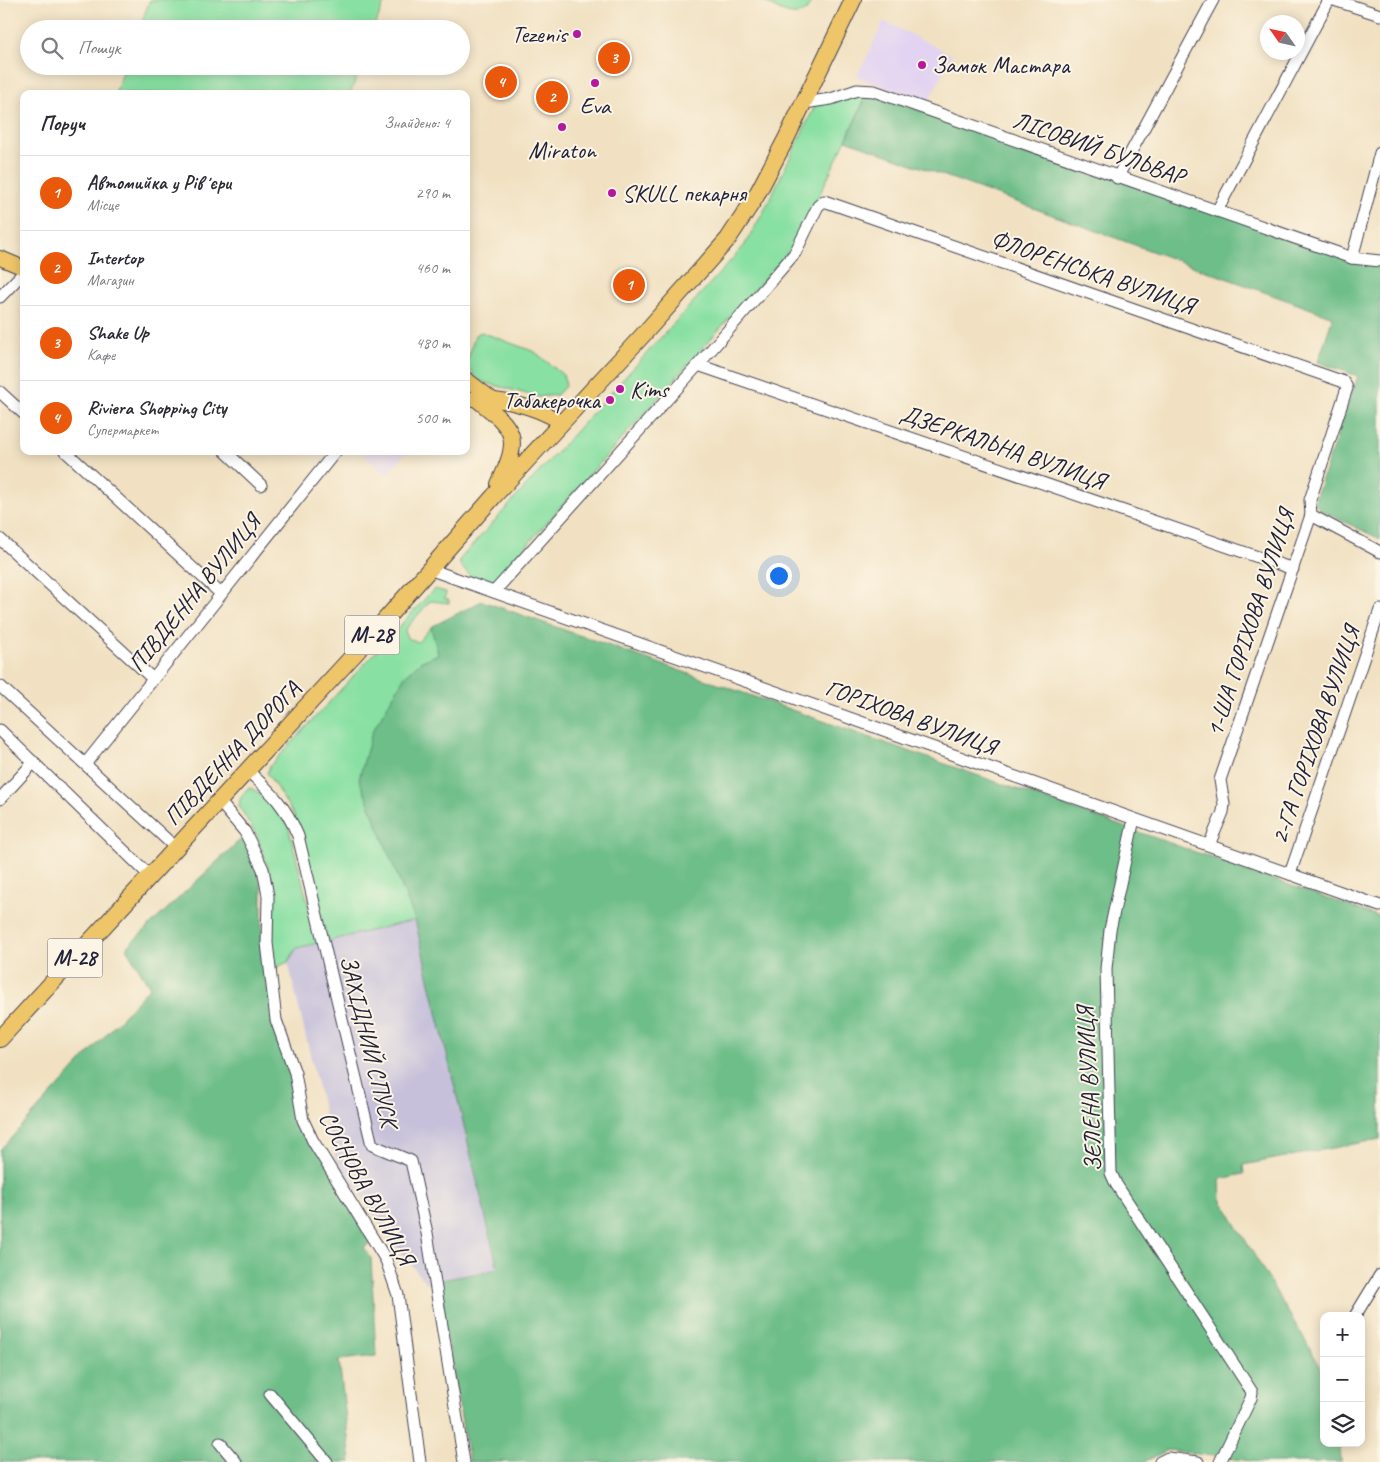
<!DOCTYPE html>
<html lang="uk">
<meta charset="utf-8">
<style>
:root{--surface:#fff;--page:#f7f7f7;--text:#2b2b33;--muted:#7c7c81;--line:#e1e1e2;--accent:#ea580c}
body{margin:0;font-family:Caveat,sans-serif;background:var(--page);color:var(--text)}
.controls{position:absolute;right:15px;bottom:15px;display:grid;overflow:hidden;border-radius:10px;box-shadow:0 2px 12px #0003}
.controls button{width:45px;height:45px;display:grid;place-items:center;padding:0;border:0;border-bottom:1px solid var(--line);background:var(--surface);color:var(--text);font:25px sans-serif}
.compass{position:absolute;left:1260px;top:15px;width:45px;height:45px;border-radius:50%;background:var(--surface);box-shadow:0 2px 12px #0003;rotate:304deg}
.you{position:absolute;left:778px;top:575px;width:18px;height:18px;margin:-12px;border:4px solid #fff;border-radius:50%;background:#1a73e8;box-shadow:0 0 0 8px #1a73e833}
.badge{display:grid;place-items:center;width:32px;height:32px;border-radius:50%;background:var(--accent);color:#fff;font-size:16px;font-weight:700}
.pin{position:absolute;translate:-50% -50%;border:2px solid #fff;box-shadow:0 1px 5px #0006}
.list{margin:0;padding:0;list-style:none}
h2{display:flex;justify-content:space-between;align-items:center;height:65px;margin:0;padding:0 20px;font-size:21px}
h2 small{font-size:16px;font-weight:400;color:var(--muted)}
.list li{display:grid;grid-template-columns:32px 1fr auto;gap:15px;align-items:center;box-sizing:border-box;height:75px;padding:0 20px;border-top:1px solid var(--line)}
.list b{display:block;font-size:19px;white-space:nowrap}
.list p{margin:0;font-size:16px;white-space:nowrap;color:var(--muted)}
.list em{font-size:16px;font-style:normal;color:var(--muted)}
.icon{flex:none;width:28px;height:28px;fill:none;stroke:currentColor;stroke-width:2;stroke-linecap:round;stroke-linejoin:round}
.map{position:relative;flex:none;width:1380px;height:1462px;overflow:hidden}
.search{position:absolute;background:var(--surface);box-shadow:0 2px 12px #0003;left:20px;top:20px;width:450px;height:55px;display:flex;align-items:center;gap:12px;box-sizing:border-box;padding:0 18px;border-radius:28px;color:var(--muted);font-size:19px}
.panel{position:absolute;background:var(--surface);box-shadow:0 2px 12px #0003;left:20px;top:90px;width:450px;height:365px;border-radius:10px}
.map>svg:first-child{display:block}
.built{fill:#e3d3f2}
.industrial{fill:#c6c0da}
.green{fill:#89e0a3;stroke:#56816f}
.forest{fill:#6ebe89;stroke:#487062}
.lines{fill:none;stroke-linecap:round;stroke-linejoin:round}
.minor-casing{stroke:#413f4f;stroke-width:13}
.major-casing{stroke:#413f4f;stroke-width:16}
.highway-casing{stroke:#413f4f;stroke-width:18}
.minor{stroke:#fff;stroke-width:11}
.major{stroke:#eec569;stroke-width:14}
.highway{stroke:#eec569;stroke-width:16}
.poi-dot{fill:#b5179e;stroke:#fcf5e5;stroke-width:2}
.labels{text-anchor:middle;dominant-baseline:central;stroke-width:4;stroke-linejoin:round;paint-order:stroke}
.shield{fill:#fcf5e5;stroke:#63616e;stroke-width:1}
.shield-label{font-size:22px;font-weight:bold;fill:#22223b}
.poi-label{font-size:24px;fill:#22223b;stroke:#fcf5e5;text-anchor:start}
.street-label{font-size:24px;fill:#22223b;stroke:#fcf5e5}
</style>
<div class="map">
<svg width="1380" height="1462" viewBox="0 0 1380 1462">
<rect width="100%" height="100%" fill="#fcf5e5"/>
<filter id="ink" filterUnits="userSpaceOnUse"><feTurbulence type="fractalNoise" baseFrequency=".02" numOctaves="2"/><feDisplacementMap in="SourceGraphic" scale="10" xChannelSelector="R" yChannelSelector="G"/><feConvolveMatrix kernelMatrix="1 2 1 2 8 2 1 2 1" color-interpolation-filters="sRGB"/></filter>
<filter id="wash" filterUnits="userSpaceOnUse"><feTurbulence type="fractalNoise" baseFrequency=".0096" numOctaves="4" result="noise"/><feDisplacementMap in="SourceGraphic" scale="20" xChannelSelector="R" yChannelSelector="G"/><feGaussianBlur stdDeviation="1.12" result="paint"/><feColorMatrix in="noise" values="0 0 0 0 0 0 0 0 0 0 0 0 0 0 0 0 0 1.4 0 .05"/><feComposite in="paint" operator="in"/></filter>
<g filter="url(#wash)">
<rect width="100%" height="100%" fill="#f1e1c2"/>
<g class="built">
<path d="M 884,21 L 952,55 L 928,102 L 857,77 Z"/>
<path d="M 358,451 L 407,451 L 387,474 Z"/>
</g>
<path class="industrial" d="M 415,920 L 498,1270 L 426,1283 L 387,1234 L 335,1159 L 288,962 L 297,948 Z"/>
<g class="green">
<path d="M 150,0 L 385,0 L 374,29 L 139,29 Z"/>
<path d="M 763,0 L 812,0 L 806,11 C 793,20 774,8 763,0 Z"/>
<path d="M 125,66 L 361,66 L 350,94 L 115,94 Z"/>
<path d="M 868,93 L 797,242 L 495,581 L 490,584 L 470,576 L 460,565 L 460,559 L 744,246 L 765,209 L 816,104 Z"/>
<path d="M 481,332 L 535,352 L 563,375 L 566,385 L 557,395 L 538,397 L 483,382 L 475,377 L 467,363 L 475,335 Z"/>
<path d="M 434,589 L 446,592 L 445,599 L 449,600 L 449,603 L 430,601 L 405,630 L 407,638 L 418,642 L 431,627 L 439,654 L 420,662 L 415,920 L 328,941 L 294,815 L 267,773 L 270,766 Z"/>
<path d="M 251,788 C 268,798 278,808 288,825 L 318,943 L 297,948 L 288,962 L 275,968 L 272,941 L 274,900 L 270,876 L 258,838 L 239,806 L 240,799 L 247,789 Z"/>
</g>
<g class="forest">
<path d="M 868,93 L 1380,265 L 1380,539 L 1320,510 L 1314,502 L 1358,376 L 1318,362 L 1333,317 L 846,140 Z"/>
<path d="M 482,601 L 1380,917 L 1380,1139 L 1243,1165 L 1244,1174 L 1220,1179 L 1221,1199 L 1319,1364 L 1324,1375 L 1324,1443 L 1340,1443 L 1341,1462 L 1259,1462 L 1168,1450 L 1144,1462 L 469,1462 L 437,1281 L 498,1269 L 415,920 L 359,779 L 372,732 L 405,676 L 420,662 L 438,654 L 431,627 Z"/>
<path d="M 242,838 L 251,853 L 262,887 L 262,944 L 292,1068 L 301,1118 L 374,1242 L 364,1247 L 371,1258 L 376,1356 L 339,1360 L 351,1462 L 0,1462 L 0,1150 L 150,987 L 126,948 Z"/>
</g>
</g>
<g filter="url(#ink)">
<g class="lines">
<g class="minor-casing">
<g id="minor">
<path d="M 1334,0 L 1380,15"/>
<path d="M 804,103 L 831,99 L 857,90 L 874,91 L 1352,258 L 1380,261"/>
<path d="M 1117,178 L 1213,0"/>
<path d="M 1217,211 L 1329,0"/>
<path d="M 1352,258 L 1380,153"/>
<path d="M 0,297 L 24,272"/>
<path d="M 698,365 L 1293,569"/>
<path d="M 0,392 L 24,414"/>
<path d="M 65,451 L 220,593"/>
<path d="M 225,451 L 261,485"/>
<path d="M 1311,515 L 1380,552"/>
<path d="M 0,539 L 153,679"/>
<path d="M 429,569 L 1380,906"/>
<path d="M 494,592 L 698,365 L 795,253 L 818,206 L 824,201 L 1344,382 L 1347,388 L 1310,500 L 1311,515 L 1220,780 L 1224,804 L 1223,812 L 1209,845"/>
<path d="M 0,686 L 176,848"/>
<path d="M 0,730 L 150,876"/>
<path d="M 86,763 L 336,451"/>
<path d="M 248,771 C 271,792 286,806 298,836 L 372,1145 L 411,1161 L 427,1233 L 464,1462"/>
<path d="M 0,799 L 34,762"/>
<path d="M 219,801 L 245,832 L 263,869 L 268,896 L 267,943 L 276,1020 L 295,1073 L 303,1120 L 313,1141 L 386,1260 L 398,1295 L 420,1462"/>
<path d="M 1134,819 L 1110,930 L 1106,969 L 1111,1173 L 1116,1184 L 1252,1392 L 1251,1398 L 1220,1462"/>
<path d="M 1290,874 L 1380,610"/>
<path d="M 1355,1316 L 1380,1275"/>
<path d="M 270,1394 L 327,1462"/>
<path d="M 220,1443 L 236,1462"/>
<path d="M 1160,1462 L 1168,1458 L 1198,1462"/>
</g>
</g>
<g class="major-casing">
<g id="major">
<path d="M 0,258 L 24,268"/>
<path d="M 466,379 L 491,398"/>
<path d="M 466,399 C 498,397 536,406 562,423"/>
</g>
</g>
<g class="highway-casing">
<g id="highway">
<path d="M 477,399 C 516,430 521,437 499,484"/>
<path d="M 0,1039 L 362,646 L 494,496 L 642,336 L 728,239 L 755,198 L 787,137 L 853,0"/>
</g>
</g>
<use href="#minor" class="minor"/>
<use href="#major" class="major"/>
<use href="#highway" class="highway"/>
</g>
</g>
<g class="poi-dot">
<circle cx="577" cy="34" r="5"/>
<circle cx="922" cy="65" r="5"/>
<circle cx="595" cy="83" r="5"/>
<circle cx="562" cy="127" r="5"/>
<circle cx="612" cy="193" r="5"/>
<circle cx="620" cy="389" r="5"/>
<circle cx="610" cy="400" r="5"/>
</g>
<g class="labels">
<g class="shield">
<rect x="344.5" y="615.5" width="55" height="39" rx="4"/>
<rect x="47.5" y="938.5" width="55" height="39" rx="4"/>
</g>
<g class="shield-label">
<text x="372" y="635">М-28</text>
<text x="75" y="958">М-28</text>
</g>
<g class="poi-label">
<text x="567" y="34" text-anchor="end">Tezenis</text>
<text x="932" y="65">Замок Мастара</text>
<text x="595" y="106" text-anchor="middle">Eva</text>
<text x="562" y="150" text-anchor="middle">Miraton</text>
<text x="622" y="193">SKULL пекарня</text>
<text x="630" y="389">Kims</text>
<text x="600" y="400" text-anchor="end">Табакерочка</text>
</g>
<g class="street-label">
<text transform="translate(1099 148) rotate(19)">ЛІСОВИЙ БУЛЬВАР</text>
<text transform="translate(1093 272) rotate(19)">ФЛОРЕНСЬКА ВУЛИЦЯ</text>
<text transform="translate(1003 447) rotate(19)">ДЗЕРКАЛЬНА ВУЛИЦЯ</text>
<text transform="translate(194 593) rotate(-51)">ПІВДЕННА ВУЛИЦЯ</text>
<text transform="translate(1250 623) rotate(-72)">1-ША ГОРІХОВА ВУЛИЦЯ</text>
<text transform="translate(911 717) rotate(20)">ГОРІХОВА ВУЛИЦЯ</text>
<text transform="translate(1315 735) rotate(-71)">2-ГА ГОРІХОВА ВУЛИЦЯ</text>
<text transform="translate(232 753) rotate(-47)">ПІВДЕННА ДОРОГА</text>
<text transform="translate(369 1041) rotate(76)">ЗАХІДНИЙ СПУСК</text>
<text transform="translate(1089 1089) rotate(-93)">ЗЕЛЕНА ВУЛИЦЯ</text>
<text transform="translate(367 1188) rotate(61)">СОСНОВА ВУЛИЦЯ</text>
</g>
</g>
</svg>
<div class="controls">
<button>+</button>
<button>−</button>
<button><svg class="icon" aria-label="layers" viewBox="0 0 24 24"><path d="M12 4l9 5-9 5-9-5zM3 14l9 5 9-5"/></svg></button>
</div>
<svg class="compass" viewBox="-18 -18 36 36"><path d="M0-13l5 13h-10z" fill="#e53935"/><path d="M0 13l5-13h-10z" fill="#7c7c81"/></svg>
<div class="you"></div>
<div class="pin badge" style="left:629px;top:285px">1</div>
<div class="pin badge" style="left:552px;top:97px">2</div>
<div class="pin badge" style="left:614px;top:58px">3</div>
<div class="pin badge" style="left:501px;top:82px">4</div>
<div class="search"><svg class="icon" aria-label="search" viewBox="0 0 24 24"><circle cx="10" cy="10" r="6"/><path d="M15 15l6 6"/></svg>Пошук</div>
<section class="panel">
<h2>Поруч<small>Знайдено: 4</small></h2>
<ul class="list">
<li><span class="badge">1</span><div><b>Автомийка у Рівʼєри</b><p>Місце</p></div><em>290 m</em></li>
<li><span class="badge">2</span><div><b>Intertop</b><p>Магазин</p></div><em>460 m</em></li>
<li><span class="badge">3</span><div><b>Shake Up</b><p>Кафе</p></div><em>480 m</em></li>
<li><span class="badge">4</span><div><b>Riviera Shopping City</b><p>Супермаркет</p></div><em>500 m</em></li>
</ul>
</section>
</div>
